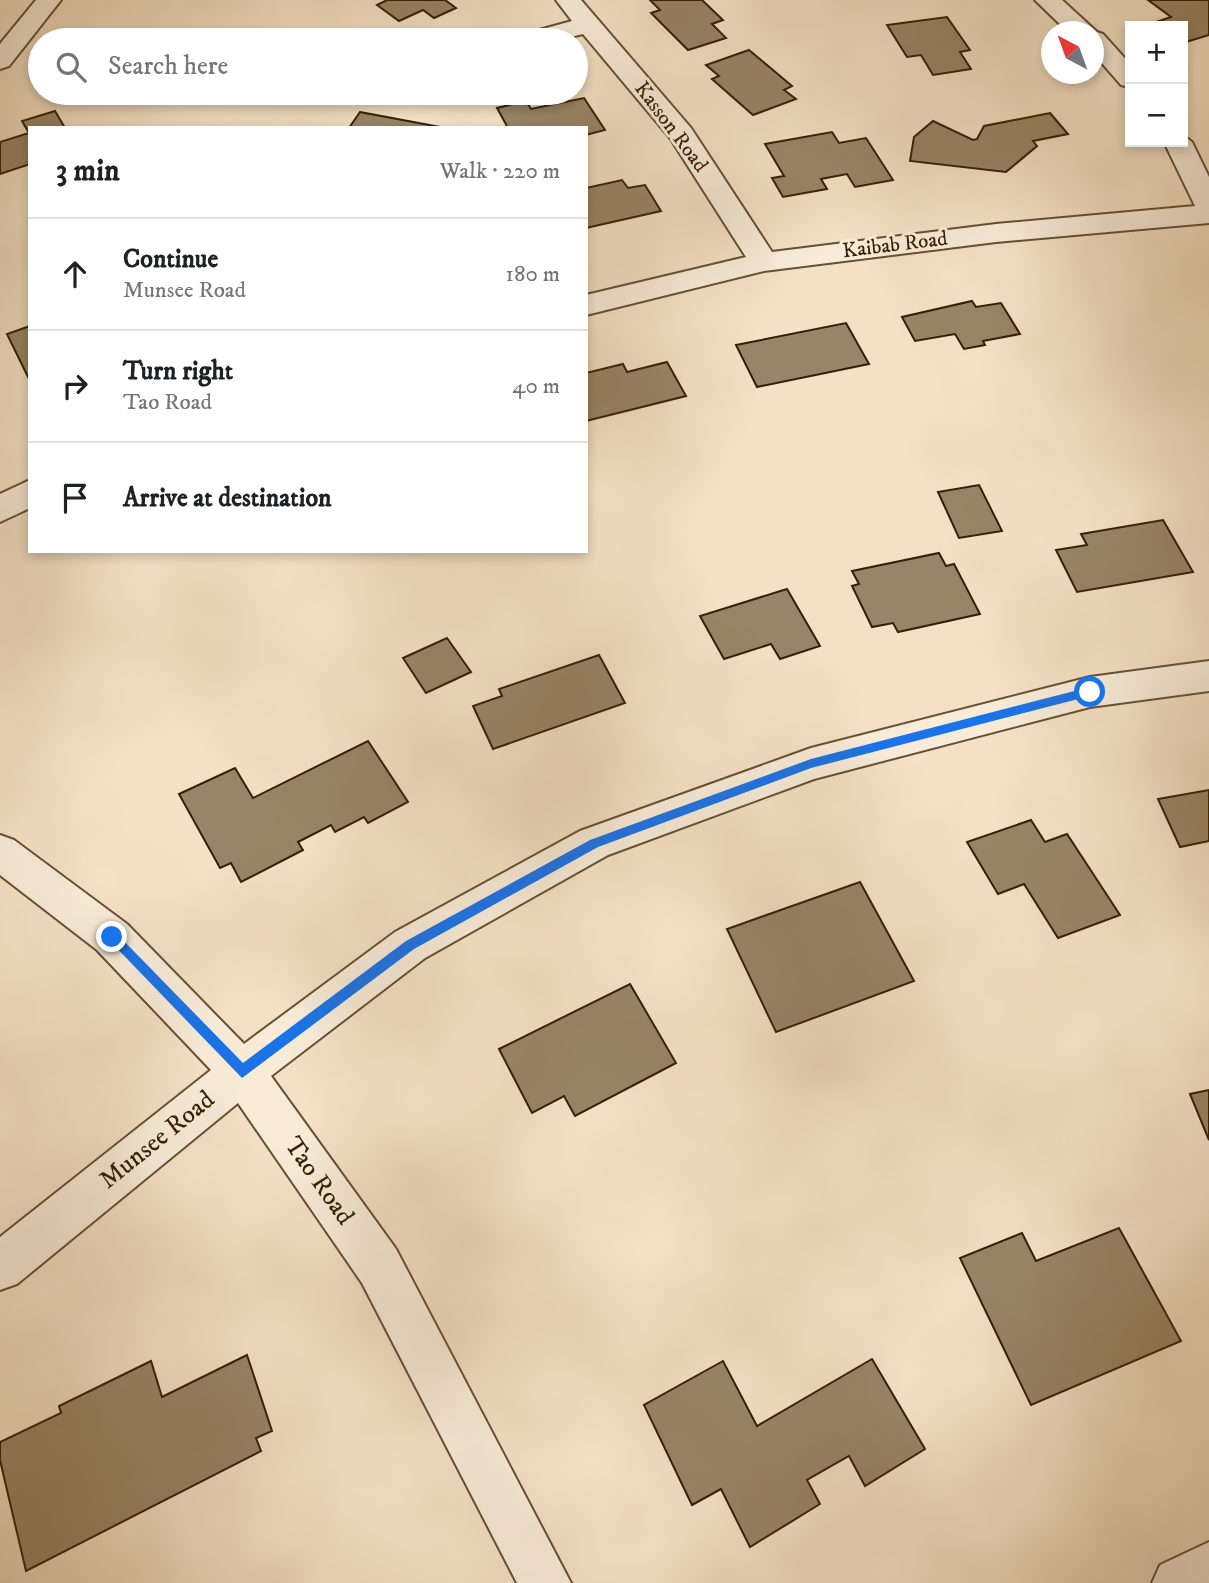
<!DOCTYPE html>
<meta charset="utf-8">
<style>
:root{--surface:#fff;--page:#f6f6f6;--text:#202124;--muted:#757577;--line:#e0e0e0}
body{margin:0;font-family:"IM FELL DW Pica",serif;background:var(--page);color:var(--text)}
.controls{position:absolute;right:21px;top:21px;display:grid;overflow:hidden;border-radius:0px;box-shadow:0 4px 10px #0003}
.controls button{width:63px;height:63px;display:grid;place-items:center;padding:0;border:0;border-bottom:2px solid var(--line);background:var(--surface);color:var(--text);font:35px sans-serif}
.compass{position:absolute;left:1041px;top:21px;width:63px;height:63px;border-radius:50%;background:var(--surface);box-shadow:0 4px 10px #0003;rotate:319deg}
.stop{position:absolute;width:21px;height:21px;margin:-16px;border:5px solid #1a73e8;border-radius:50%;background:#fff}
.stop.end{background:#1a73e8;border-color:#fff;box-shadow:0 2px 7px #0008}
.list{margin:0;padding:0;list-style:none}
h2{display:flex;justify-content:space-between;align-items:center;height:91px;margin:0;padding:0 28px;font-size:30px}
h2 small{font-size:23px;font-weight:400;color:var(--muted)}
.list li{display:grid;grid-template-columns:46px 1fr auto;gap:21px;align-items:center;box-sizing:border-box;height:112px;padding:0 28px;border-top:2px solid var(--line)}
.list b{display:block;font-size:26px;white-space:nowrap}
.list p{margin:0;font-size:23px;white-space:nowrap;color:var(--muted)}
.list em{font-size:23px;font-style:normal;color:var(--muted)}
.icon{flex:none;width:38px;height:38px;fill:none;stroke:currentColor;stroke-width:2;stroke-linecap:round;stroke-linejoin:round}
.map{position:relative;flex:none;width:1209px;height:1583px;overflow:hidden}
.search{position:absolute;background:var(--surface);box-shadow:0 4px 10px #0003;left:28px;top:28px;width:560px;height:77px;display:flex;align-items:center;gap:18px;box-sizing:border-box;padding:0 24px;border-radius:38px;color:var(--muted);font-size:26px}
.panel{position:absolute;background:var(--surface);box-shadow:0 4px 10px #0003;left:28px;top:126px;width:560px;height:427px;border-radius:0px}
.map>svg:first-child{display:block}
.building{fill:#988466;stroke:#351f00;stroke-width:2}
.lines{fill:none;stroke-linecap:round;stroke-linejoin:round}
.minor-casing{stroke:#655031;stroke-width:4}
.minor{fill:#f8ecd9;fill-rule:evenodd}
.route{fill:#1a73e8}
.labels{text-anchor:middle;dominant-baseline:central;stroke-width:6;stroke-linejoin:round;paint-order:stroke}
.far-street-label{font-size:21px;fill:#351f00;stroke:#f8ecd9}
.street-label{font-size:26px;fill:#351f00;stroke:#f8ecd9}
</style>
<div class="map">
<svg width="1209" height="1583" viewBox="0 0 1209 1583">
<rect width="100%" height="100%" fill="#f4e1c5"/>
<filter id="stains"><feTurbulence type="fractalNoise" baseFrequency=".00286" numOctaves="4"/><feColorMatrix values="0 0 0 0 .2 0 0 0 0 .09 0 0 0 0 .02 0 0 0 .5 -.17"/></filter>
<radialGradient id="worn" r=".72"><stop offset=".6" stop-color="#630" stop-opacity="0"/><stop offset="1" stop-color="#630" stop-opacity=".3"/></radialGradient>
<g class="building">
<path d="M 387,0 L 445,0 L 456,8 L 434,18 L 423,10 L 399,21 L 377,5 Z"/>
<path d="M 650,0 L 702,0 L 723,20 L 712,24 L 726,38 L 688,50 L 651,13 L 660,10 Z"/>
<path d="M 1148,0 L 1209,0 L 1209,35 L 1183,43 L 1183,26 L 1158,26 L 1153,23 L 1171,17 Z"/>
<path d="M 947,17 L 970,50 L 960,52 L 971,69 L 933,75 L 921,55 L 907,57 L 887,25 Z"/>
<path d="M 749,50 L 792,86 L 784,90 L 796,99 L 753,115 L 712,79 L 719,76 L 706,65 Z"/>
<path d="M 584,98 L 605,130 L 586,135 L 586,128 L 508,128 L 497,108 L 526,101 L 531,109 Z"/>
<path d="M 55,111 L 65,128 L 30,128 L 30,164 L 0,174 L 0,142 L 29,133 L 22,121 Z"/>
<path d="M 360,112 L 440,127 L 349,128 Z"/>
<path d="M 1050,113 L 1068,134 L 1033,141 L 1037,146 L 1006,172 L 910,161 L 914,137 L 933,121 L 973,140 L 977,139 L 984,126 Z"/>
<path d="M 832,132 L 839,143 L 866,138 L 893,180 L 855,187 L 847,174 L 821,179 L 827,189 L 783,197 L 772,178 L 784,176 L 765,144 Z"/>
<path d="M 622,180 L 628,188 L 645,185 L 661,211 L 586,228 L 586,188 Z"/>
<path d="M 972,301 L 976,307 L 1001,303 L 1020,334 L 983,341 L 985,345 L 964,349 L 955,334 L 915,341 L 902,317 Z"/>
<path d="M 846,323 L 869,364 L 757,387 L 736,345 Z"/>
<path d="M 30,326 L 30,381 L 7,334 Z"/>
<path d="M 667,362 L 686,396 L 586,421 L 586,373 L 623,364 L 627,372 Z"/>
<path d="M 979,485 L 1002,531 L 959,538 L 938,492 Z"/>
<path d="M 1163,520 L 1193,572 L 1077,592 L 1056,550 L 1087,545 L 1081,534 Z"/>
<path d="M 939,553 L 946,566 L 954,564 L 980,614 L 898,632 L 893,623 L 872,627 L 852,586 L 859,584 L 852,571 Z"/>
<path d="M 787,589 L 820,646 L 780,659 L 771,644 L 724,659 L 700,616 Z"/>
<path d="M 447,638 L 471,672 L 426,693 L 403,658 Z"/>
<path d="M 599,655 L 625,703 L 493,749 L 473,706 L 502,696 L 499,689 Z"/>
<path d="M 368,741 L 408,802 L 368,823 L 364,817 L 335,832 L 331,825 L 298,842 L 303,850 L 241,882 L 231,863 L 220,868 L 179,794 L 235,768 L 253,798 Z"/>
<path d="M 1209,790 L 1209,841 L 1180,847 L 1158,799 Z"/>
<path d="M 1031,820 L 1045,842 L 1067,834 L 1120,915 L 1058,938 L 1024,884 L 998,894 L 967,842 Z"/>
<path d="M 860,882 L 914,981 L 776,1032 L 727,929 Z"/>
<path d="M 630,984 L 676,1063 L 575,1116 L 564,1096 L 532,1113 L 499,1049 Z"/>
<path d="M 1209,1090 L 1209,1140 L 1190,1094 Z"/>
<path d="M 1119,1228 L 1181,1341 L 1031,1405 L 960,1258 L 1022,1233 L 1036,1261 Z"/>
<path d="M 247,1355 L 272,1431 L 256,1438 L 261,1451 L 26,1571 L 0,1460 L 0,1442 L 61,1413 L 59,1406 L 151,1361 L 162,1397 Z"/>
<path d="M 872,1359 L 925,1449 L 865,1486 L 849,1456 L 807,1480 L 820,1504 L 750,1547 L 721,1489 L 692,1505 L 644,1405 L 723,1361 L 757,1426 Z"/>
</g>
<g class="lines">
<g class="minor-casing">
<g id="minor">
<path d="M 36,0 L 61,0 L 9,66 L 0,69 L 0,44 Z"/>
<path d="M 556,0 L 581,0 L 691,128 L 772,252 L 996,224 L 1195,206 L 1164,142 L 1183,142 L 1183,135 L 1192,142 L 1209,177 L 1209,223 L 996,242 L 764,271 L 586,315 L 586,295 L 746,257 L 670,138 L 583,34 L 558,40 L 517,40 L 521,35 L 572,21 Z"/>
<path d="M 1035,0 L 1062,0 L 1097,32 L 1103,34 L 1130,64 L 1130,87 L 1121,85 L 1094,54 L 1094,32 L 1068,32 Z"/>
<path d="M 30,480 L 30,508 L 0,522 L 0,494 Z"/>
<path d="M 1209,661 L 1209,691 L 1090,707 L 814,779 L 608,855 L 425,958 L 271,1076 L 396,1249 L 571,1583 L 517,1583 L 362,1283 L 238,1103 L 17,1284 L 0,1290 L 0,1237 L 211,1070 L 97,950 L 0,875 L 0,835 L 14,840 L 127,924 L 244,1044 L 395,932 L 580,831 L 811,748 L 1090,677 Z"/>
<path d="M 1209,1542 L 1209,1583 L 1152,1583 L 1160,1565 Z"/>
</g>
</g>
<use href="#minor" class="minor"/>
</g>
<path class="route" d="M 1090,687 L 1095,692 L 1090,696 L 811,768 L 598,847 L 414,949 L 242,1078 L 106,937 L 108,934 L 117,934 L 243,1063 L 406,941 L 590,840 L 811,759 Z"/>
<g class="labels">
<g class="far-street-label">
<text transform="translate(671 127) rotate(53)">Kasson Road</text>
<text transform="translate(895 245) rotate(-7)">Kaibab Road</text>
</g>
<g class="street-label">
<text transform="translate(157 1140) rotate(-39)">Munsee Road</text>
<text transform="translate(319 1181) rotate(55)">Tao Road</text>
</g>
</g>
<rect width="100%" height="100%" filter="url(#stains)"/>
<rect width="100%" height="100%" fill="url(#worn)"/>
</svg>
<div class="controls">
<button>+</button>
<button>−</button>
</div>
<svg class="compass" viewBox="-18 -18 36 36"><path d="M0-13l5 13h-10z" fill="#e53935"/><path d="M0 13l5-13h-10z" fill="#757577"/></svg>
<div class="stop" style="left:1090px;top:692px"></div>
<div class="stop end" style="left:112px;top:937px"></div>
<div class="search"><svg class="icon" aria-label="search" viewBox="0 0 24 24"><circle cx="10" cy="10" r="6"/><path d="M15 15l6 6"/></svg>Search here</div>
<section class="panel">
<h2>3 min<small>Walk · 220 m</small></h2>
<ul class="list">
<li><svg class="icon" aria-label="ahead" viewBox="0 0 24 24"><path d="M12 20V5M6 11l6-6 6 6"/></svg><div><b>Continue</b><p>Munsee Road</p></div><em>180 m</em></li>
<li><svg class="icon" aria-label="right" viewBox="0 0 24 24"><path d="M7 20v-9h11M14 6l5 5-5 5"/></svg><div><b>Turn right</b><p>Tao Road</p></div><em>40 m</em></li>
<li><svg class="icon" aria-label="arrive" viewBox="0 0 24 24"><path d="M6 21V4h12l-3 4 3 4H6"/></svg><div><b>Arrive at destination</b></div></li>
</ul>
</section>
</div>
